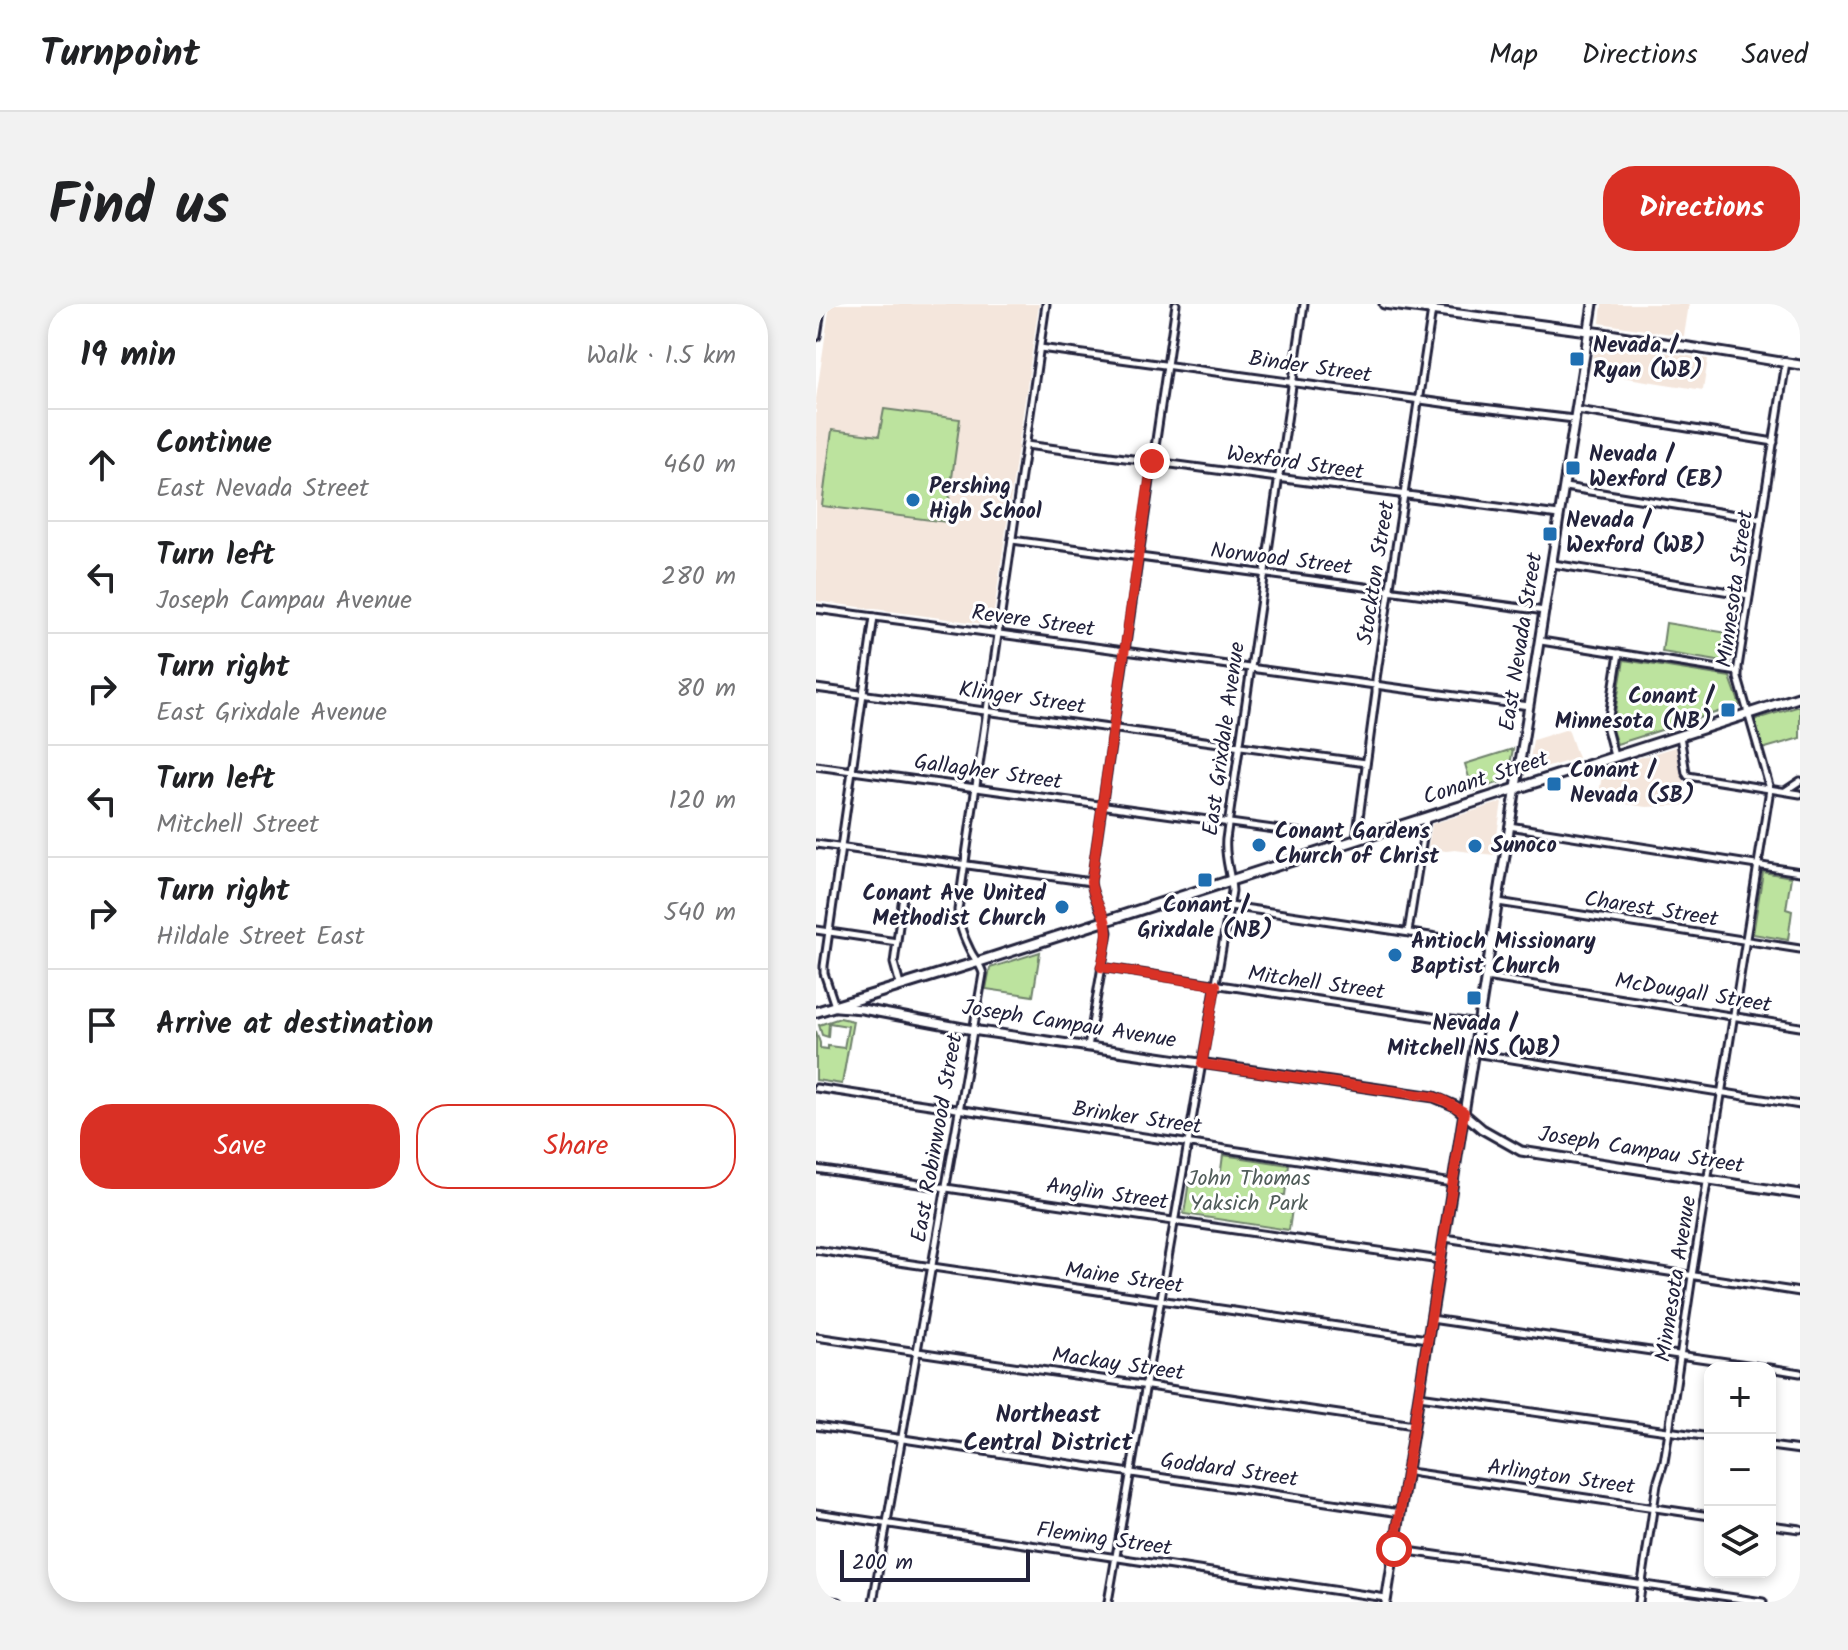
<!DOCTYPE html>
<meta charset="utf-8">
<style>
:root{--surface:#fff;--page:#f2f2f2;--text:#202124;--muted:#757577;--line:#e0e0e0;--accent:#d93025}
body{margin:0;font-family:Kalam,sans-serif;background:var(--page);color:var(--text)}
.controls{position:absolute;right:24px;bottom:24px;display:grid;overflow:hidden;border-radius:16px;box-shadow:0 4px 12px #0003}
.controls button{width:72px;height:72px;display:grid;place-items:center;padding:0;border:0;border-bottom:2px solid var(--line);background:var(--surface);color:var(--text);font:40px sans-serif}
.scale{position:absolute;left:24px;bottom:20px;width:190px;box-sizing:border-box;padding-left:8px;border:4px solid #22223b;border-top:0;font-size:22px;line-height:28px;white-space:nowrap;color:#22223b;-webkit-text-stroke:6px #fff;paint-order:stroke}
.stop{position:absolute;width:24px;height:24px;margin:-18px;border:6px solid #d93025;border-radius:50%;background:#fff}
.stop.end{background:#d93025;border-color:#fff;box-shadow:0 2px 8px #0008}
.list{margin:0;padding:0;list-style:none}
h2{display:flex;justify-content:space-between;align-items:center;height:104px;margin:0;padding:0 32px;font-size:34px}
h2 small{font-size:26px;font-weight:400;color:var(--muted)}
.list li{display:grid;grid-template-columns:52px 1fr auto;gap:24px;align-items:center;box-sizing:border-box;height:112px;padding:0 32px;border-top:2px solid var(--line)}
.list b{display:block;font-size:30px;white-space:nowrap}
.list p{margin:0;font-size:26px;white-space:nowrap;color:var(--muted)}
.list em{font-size:26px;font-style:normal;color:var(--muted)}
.actions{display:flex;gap:16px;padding:24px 32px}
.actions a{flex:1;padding:18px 0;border:2px solid var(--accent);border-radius:32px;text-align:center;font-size:28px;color:var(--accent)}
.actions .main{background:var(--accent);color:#fff}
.icon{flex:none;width:44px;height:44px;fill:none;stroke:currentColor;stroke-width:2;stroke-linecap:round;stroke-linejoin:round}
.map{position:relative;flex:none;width:984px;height:1298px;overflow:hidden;border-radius:32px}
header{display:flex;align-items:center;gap:48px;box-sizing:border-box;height:112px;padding:0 40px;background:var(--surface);border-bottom:2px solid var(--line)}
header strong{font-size:38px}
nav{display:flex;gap:44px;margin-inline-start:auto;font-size:28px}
.intro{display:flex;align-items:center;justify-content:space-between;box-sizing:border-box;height:192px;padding:0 48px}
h1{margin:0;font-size:56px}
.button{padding:20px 36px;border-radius:32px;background:var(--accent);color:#fff;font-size:28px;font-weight:700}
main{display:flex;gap:48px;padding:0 48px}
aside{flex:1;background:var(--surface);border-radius:32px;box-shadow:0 4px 12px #0003}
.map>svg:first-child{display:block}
.built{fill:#f4e6dc}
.green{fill:#bce39e;stroke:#6f826c;stroke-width:2}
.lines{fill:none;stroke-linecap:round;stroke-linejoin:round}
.minor-casing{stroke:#22223b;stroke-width:11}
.tertiary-casing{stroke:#22223b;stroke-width:13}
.secondary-casing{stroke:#22223b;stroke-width:14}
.minor{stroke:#fff;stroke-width:5}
.tertiary{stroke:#fff;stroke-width:7}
.secondary{stroke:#fff;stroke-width:8}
.route{stroke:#d93025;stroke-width:10}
.poi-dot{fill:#1f6fb2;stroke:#fff;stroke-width:3}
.labels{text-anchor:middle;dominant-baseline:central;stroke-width:6;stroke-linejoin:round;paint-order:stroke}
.poi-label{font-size:22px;font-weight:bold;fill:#22223b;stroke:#fff;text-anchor:start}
.street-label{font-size:22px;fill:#22223b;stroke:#fff}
.park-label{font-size:22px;fill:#505c59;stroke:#fff}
.neighbourhood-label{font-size:24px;font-weight:bold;fill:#22223b;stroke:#fff}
</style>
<header>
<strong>Turnpoint</strong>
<nav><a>Map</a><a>Directions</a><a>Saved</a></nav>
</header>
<div class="intro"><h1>Find us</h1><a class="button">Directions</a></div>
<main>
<aside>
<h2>19 min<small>Walk · 1.5 km</small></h2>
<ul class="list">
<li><svg class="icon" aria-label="ahead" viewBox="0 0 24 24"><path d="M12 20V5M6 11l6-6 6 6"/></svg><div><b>Continue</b><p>East Nevada Street</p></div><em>460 m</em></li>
<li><svg class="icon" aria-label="left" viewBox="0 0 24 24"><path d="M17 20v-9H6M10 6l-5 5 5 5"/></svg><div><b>Turn left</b><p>Joseph Campau Avenue</p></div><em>280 m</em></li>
<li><svg class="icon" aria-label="right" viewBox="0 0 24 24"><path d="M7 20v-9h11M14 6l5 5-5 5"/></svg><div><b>Turn right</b><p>East Grixdale Avenue</p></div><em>80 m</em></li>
<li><svg class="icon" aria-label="left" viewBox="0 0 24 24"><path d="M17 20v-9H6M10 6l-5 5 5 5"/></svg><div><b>Turn left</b><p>Mitchell Street</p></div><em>120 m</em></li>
<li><svg class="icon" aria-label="right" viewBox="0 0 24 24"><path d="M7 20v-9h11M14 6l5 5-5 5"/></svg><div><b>Turn right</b><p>Hildale Street East</p></div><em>540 m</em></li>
<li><svg class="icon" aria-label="arrive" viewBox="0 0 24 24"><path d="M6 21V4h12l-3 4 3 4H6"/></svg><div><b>Arrive at destination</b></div></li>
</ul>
<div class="actions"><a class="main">Save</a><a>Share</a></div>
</aside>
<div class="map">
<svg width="984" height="1298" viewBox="0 0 984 1298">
<rect width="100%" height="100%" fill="#fff"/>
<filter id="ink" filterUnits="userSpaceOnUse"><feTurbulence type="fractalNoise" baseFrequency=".0125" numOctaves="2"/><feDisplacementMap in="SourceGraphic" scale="16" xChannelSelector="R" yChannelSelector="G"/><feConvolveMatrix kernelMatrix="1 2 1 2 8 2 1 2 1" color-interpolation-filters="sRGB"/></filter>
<g filter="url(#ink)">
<g class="built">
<path d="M 14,0 L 223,0 L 176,321 L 0,297 L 0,95 Z"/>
<path d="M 786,0 L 873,0 L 868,32 L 784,19 Z"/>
<path d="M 779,37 L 892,55 L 887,86 L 774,68 Z"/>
<path d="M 752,425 L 762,454 L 712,469 L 717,436 Z"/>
<path d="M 862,442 L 872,501 L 831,503 L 782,496 L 787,465 Z"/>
<path d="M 686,498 L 678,551 L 639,546 L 630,547 L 612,544 L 616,520 Z"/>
</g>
<g class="green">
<path d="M 68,105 L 144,115 L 130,218 L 6,202 L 16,126 L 63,132 Z"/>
<path d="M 850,319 L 918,330 L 914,359 L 846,348 Z"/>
<path d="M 808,356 L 914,373 L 924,401 L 801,440 L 796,426 Z"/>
<path d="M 984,402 L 984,434 L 946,445 L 937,416 Z"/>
<path d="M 697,445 L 691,476 L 657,487 L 649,460 Z"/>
<path d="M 947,568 L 975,573 L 970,605 L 976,607 L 972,636 L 937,630 Z"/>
<path d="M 224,648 L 217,692 L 170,685 L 174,664 Z"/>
<path d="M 24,714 L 37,717 L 26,780 L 0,776 L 0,727 L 4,739 L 4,744 L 12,745 L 12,742 L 28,744 L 32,722 L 13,719 L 12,733 L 6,731 L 3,721 Z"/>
<path d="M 407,851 L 473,861 L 469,891 L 465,891 L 463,902 L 476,905 L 473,926 L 368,910 L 373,877 L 403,881 Z"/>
</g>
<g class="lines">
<g class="minor-casing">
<g id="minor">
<path d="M 224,44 L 641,101 L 758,115"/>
<path d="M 761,106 L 958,138"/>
<path d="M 210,141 L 743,211"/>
<path d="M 749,183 L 945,215"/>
<path d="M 196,236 L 729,307"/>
<path d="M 737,260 L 933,291"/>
<path d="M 0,305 L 713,402"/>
<path d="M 725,337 L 922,368"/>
<path d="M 0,384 L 550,459"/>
<path d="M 864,432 L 870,469 L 872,472 L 984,490"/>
<path d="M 798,452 L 791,425 L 803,349"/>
<path d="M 0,462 L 516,533 L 528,539"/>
<path d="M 969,487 L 984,477"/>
<path d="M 693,522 L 984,568"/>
<path d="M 540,536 L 560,388 L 560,375 L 616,6"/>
<path d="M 0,540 L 275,578"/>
<path d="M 682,598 L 984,645"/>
<path d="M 414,602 L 674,641"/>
<path d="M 0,626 L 81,638"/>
<path d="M 592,628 L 610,515"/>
<path d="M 285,663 L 662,720"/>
<path d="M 669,673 L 984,723"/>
<path d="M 84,681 L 78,659 L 87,592"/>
<path d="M 19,702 L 8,669 L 8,662 L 58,313"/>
<path d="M 272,743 L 292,628 C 289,611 277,596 275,578 L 360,0"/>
<path d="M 658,749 L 984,801"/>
<path d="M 0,784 L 637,879"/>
<path d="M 0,865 L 624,956"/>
<path d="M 629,934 L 984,988"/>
<path d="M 0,946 L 611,1035"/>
<path d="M 615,1015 L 952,1064"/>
<path d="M 0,1033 L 598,1121"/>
<path d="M 954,1064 L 984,1069"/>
<path d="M 603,1092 L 894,1133"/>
<path d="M 0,1122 L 584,1209"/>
<path d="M 954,1142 L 984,1146"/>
<path d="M 591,1167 L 600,1169 L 894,1212"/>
<path d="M 0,1209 L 570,1294"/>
<path d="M 954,1221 L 984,1225"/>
<path d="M 578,1245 L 947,1298"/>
<path d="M 0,1295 L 23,1298"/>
<path d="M 57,1298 L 167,670 C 165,660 158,655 154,646 C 148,634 142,619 142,606 L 230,0"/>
<path d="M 292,1298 L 416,587 C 415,568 408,554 410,535 L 488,0"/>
<path d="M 823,1298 L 841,1180 L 848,1158 L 853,1127 L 876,972 L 954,485 L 922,374 L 922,363 L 970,58"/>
</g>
</g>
<g class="tertiary-casing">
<g id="tertiary">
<path d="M 568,0 L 787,29 L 984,61"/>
<path d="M 0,32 L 5,0"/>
<path d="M 21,703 L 46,705 L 163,727 L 618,793 L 639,802 L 666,825 L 705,847 L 984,890"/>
<path d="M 570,1298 L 777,0"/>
</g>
</g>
<g class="secondary-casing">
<path id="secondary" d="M 0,708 L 162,658 L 984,393"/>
</g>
<use href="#minor" class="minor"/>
<use href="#tertiary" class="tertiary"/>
<use href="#secondary" class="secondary"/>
</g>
</g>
<g class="lines" filter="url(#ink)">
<path class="route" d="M 336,157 L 275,578 C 276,592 285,603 289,616 C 294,631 288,648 285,663 L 400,681 L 386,760 L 618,793 L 627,796 L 648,808 L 578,1245"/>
</g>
<g class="poi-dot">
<rect x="753" y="47" width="16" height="16" rx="4"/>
<rect x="749" y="156" width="16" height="16" rx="4"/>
<circle cx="97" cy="196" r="8"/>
<rect x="726" y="222" width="16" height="16" rx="4"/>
<rect x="904" y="398" width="16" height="16" rx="4"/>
<rect x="730" y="472" width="16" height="16" rx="4"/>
<circle cx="443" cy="541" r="8"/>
<circle cx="659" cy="542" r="8"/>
<rect x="381" y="568" width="16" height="16" rx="4"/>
<circle cx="246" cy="603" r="8"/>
<circle cx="579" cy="651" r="8"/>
<rect x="650" y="686" width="16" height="16" rx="4"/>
</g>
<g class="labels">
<g class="poi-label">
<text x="777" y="42">Nevada /<tspan x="777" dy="25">Ryan (WB)</tspan></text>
<text x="773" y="151">Nevada /<tspan x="773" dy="25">Wexford (EB)</tspan></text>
<text x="113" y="183">Pershing<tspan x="113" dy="25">High School</tspan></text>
<text x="750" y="217">Nevada /<tspan x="750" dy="25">Wexford (WB)</tspan></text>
<text x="896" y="393" text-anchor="end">Conant /<tspan x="896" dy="25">Minnesota (NB)</tspan></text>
<text x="754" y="467">Conant /<tspan x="754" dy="25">Nevada (SB)</tspan></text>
<text x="459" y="528">Conant Gardens<tspan x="459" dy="25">Church of Christ</tspan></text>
<text x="675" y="542">Sunoco</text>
<text x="230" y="590" text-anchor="end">Conant Ave United<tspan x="230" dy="25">Methodist Church</tspan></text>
<text x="389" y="602" text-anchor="middle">Conant /<tspan x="389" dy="25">Grixdale (NB)</tspan></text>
<text x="595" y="638">Antioch Missionary<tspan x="595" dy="25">Baptist Church</tspan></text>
<text x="658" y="720" text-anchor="middle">Nevada /<tspan x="658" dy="25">Mitchell NS (WB)</tspan></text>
</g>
<g class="street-label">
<text transform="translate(494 64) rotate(8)">Binder Street</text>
<text transform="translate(479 160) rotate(8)">Wexford Street</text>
<text transform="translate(465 256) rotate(7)">Norwood Street</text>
<text transform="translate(561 269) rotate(-81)">Stockton Street</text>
<text transform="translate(920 285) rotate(-82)">Minnesota Street</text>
<text transform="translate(217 318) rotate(8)">Revere Street</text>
<text transform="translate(706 338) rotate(-81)">East Nevada Street</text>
<text transform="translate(206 395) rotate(8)">Klinger Street</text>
<text transform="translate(409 435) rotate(-82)">East Grixdale Avenue</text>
<text transform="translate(172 469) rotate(8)">Gallagher Street</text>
<text transform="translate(670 475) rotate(-18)">Conant Street</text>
<text transform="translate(835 606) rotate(9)">Charest Street</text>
<text transform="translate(500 680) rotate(8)">Mitchell Street</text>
<text transform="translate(877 690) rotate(9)">McDougall Street</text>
<text transform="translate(253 721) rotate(9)">Joseph Campau Avenue</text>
<text transform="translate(321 815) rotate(8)">Brinker Street</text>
<text transform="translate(122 834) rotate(-80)">East Robinwood Street</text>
<text transform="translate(825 847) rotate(9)">Joseph Campau Street</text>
<text transform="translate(291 891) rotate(8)">Anglin Street</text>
<text transform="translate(308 975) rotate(8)">Maine Street</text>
<text transform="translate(861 975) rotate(-81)">Minnesota Avenue</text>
<text transform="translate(302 1061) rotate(8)">Mackay Street</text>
<text transform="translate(413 1167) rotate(8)">Goddard Street</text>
<text transform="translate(745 1174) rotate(8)">Arlington Street</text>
<text transform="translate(288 1236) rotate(8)">Fleming Street</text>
</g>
<g class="park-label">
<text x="433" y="875">John Thomas<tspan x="433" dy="25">Yaksich Park</tspan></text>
</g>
<g class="neighbourhood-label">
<text x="232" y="1111">Northeast<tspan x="232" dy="28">Central District</tspan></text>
</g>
</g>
</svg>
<div class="controls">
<button>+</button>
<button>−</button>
<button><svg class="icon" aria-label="layers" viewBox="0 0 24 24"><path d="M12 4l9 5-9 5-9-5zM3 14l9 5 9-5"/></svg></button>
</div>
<div class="scale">200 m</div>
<div class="stop" style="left:578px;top:1245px"></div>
<div class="stop end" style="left:336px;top:157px"></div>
</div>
</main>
